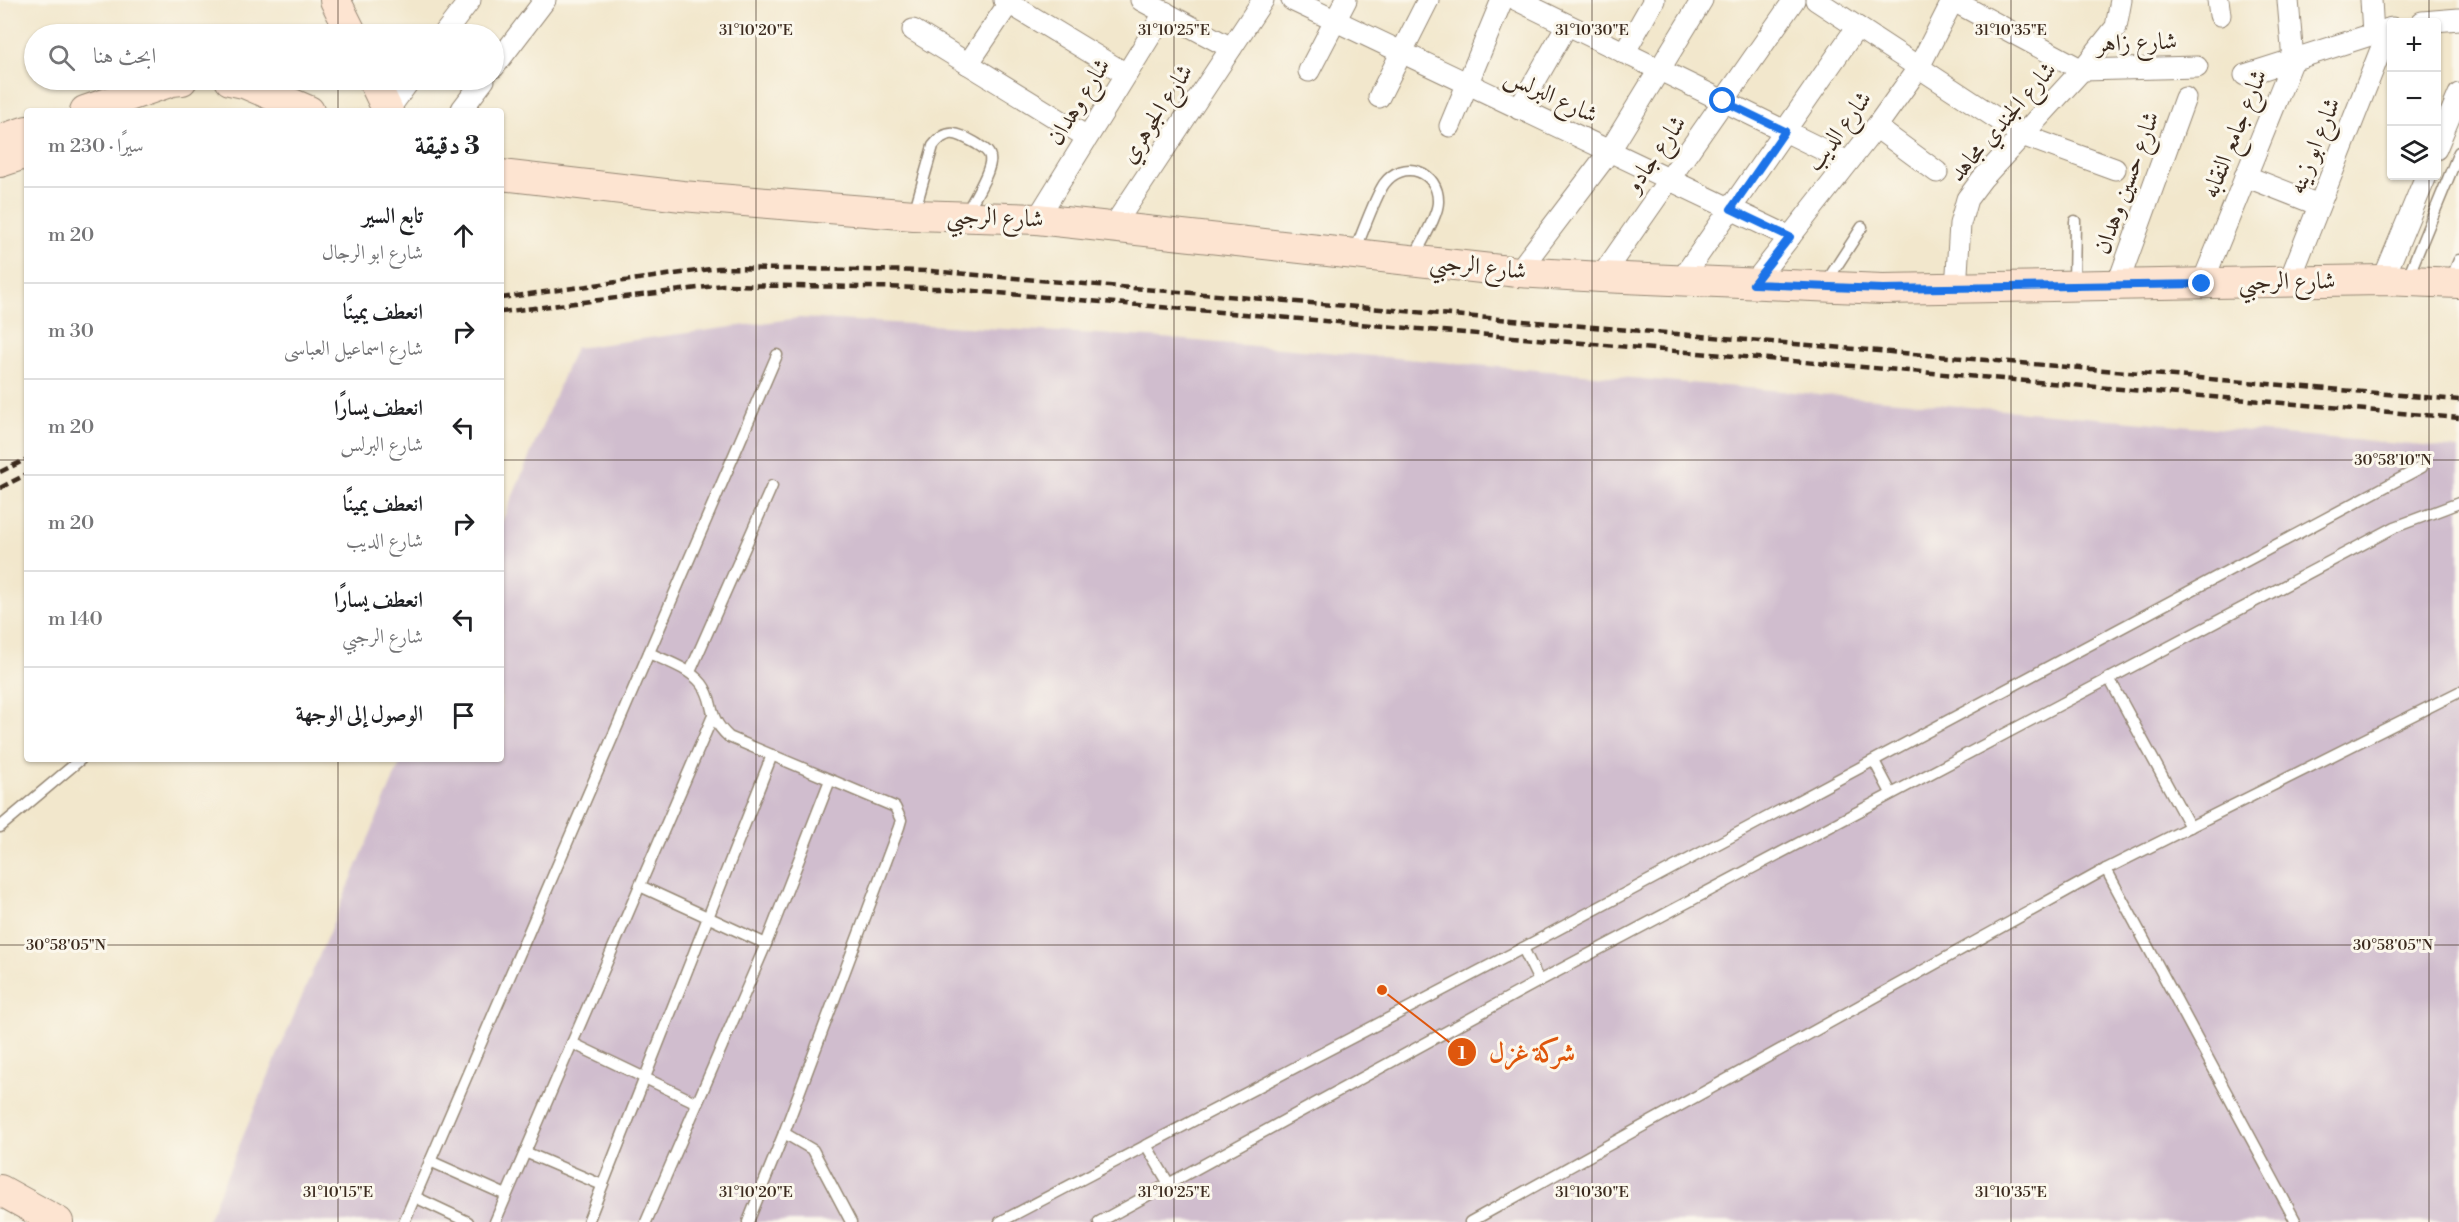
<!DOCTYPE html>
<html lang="ar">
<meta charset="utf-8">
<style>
:root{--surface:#fff;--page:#f2f2f2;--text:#202124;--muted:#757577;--line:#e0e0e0}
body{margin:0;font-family:"Libre Bodoni",Amiri,serif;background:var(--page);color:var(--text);direction:rtl}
.controls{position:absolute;right:18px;top:18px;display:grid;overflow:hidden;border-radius:6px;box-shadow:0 2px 4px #0004}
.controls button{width:54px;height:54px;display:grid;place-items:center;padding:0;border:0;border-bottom:2px solid var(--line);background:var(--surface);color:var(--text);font:30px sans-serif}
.stop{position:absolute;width:18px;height:18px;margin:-14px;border:4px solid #1a73e8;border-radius:50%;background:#fff}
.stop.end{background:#1a73e8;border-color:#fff;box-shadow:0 2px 6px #0008}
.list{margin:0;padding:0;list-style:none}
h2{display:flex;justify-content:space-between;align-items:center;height:78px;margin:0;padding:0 24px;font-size:26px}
h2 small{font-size:20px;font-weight:400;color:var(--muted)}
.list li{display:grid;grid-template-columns:39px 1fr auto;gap:18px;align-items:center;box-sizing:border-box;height:96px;padding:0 24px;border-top:2px solid var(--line)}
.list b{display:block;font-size:22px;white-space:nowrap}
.list p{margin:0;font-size:20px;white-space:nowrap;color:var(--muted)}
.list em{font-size:20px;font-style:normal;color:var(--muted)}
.icon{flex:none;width:33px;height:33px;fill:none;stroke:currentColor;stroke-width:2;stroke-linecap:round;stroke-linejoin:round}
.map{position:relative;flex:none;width:2459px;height:1222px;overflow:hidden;direction:ltr}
.search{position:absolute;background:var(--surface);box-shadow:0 2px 4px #0004;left:24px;top:24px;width:480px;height:66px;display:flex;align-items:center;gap:15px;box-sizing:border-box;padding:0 21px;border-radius:33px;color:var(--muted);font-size:22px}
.panel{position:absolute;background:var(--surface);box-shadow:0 2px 4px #0004;left:24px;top:108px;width:480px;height:654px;border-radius:6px;direction:rtl}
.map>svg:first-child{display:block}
.industrial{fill:#d0bdce}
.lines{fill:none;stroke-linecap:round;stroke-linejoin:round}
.lane-casing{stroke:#968875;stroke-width:13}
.street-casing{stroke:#968875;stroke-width:23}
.secondary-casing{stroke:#968875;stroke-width:32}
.lane{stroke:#fff;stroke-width:10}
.street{stroke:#fff;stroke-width:21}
.secondary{stroke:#fde4d1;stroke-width:30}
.rail{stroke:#3b2a1e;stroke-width:4.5;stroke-dasharray:9 4.5;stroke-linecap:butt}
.route{stroke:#1a73e8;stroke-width:8}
.ticks{fill:none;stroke:#3b2a1e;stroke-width:1.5;stroke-opacity:0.45}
.labels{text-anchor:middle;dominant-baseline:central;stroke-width:6;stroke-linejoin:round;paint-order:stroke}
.street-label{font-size:24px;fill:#3b2a1e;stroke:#fbf7ec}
.ticks-label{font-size:15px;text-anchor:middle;fill:#3b2a1e;stroke:#fbf7ec;stroke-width:6;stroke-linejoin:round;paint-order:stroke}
.leader{fill:none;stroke:#df570d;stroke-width:2}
.callout-dot{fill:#df570d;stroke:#fbf7ec;stroke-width:2}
.mark-label{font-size:18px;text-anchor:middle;font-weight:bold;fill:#fff}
.callout-label{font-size:26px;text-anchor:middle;font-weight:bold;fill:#df570d;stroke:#fbf7ec;stroke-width:6;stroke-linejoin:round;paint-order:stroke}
</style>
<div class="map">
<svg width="2459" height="1222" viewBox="0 0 2459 1222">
<rect width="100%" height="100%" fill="#fbf7ec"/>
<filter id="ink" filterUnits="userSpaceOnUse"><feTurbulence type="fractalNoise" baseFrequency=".0167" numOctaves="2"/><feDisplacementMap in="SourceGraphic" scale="12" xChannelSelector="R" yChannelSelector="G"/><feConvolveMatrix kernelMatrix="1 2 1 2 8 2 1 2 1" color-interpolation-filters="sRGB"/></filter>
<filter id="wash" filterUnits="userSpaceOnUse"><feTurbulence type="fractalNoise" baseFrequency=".008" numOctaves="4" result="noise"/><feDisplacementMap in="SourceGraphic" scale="24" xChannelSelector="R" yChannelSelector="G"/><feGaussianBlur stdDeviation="1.35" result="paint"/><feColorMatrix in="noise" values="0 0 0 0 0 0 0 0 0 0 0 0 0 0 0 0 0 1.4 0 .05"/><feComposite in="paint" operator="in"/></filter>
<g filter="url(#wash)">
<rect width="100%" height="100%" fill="#f2e7cc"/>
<path class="industrial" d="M 799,318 L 1150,337 L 2459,449 L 2459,1222 L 207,1222 L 402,759 L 501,759 L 501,524 L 575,348 Z"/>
</g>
<g filter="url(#ink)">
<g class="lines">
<g class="lane-casing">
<g id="lane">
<path d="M 914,213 L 933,146 C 948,126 959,134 977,144 C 983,148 989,151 990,157 C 993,169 972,202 966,213"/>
<path d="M 1354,253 C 1362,235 1374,199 1384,184 C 1403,158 1439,171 1438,202 C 1438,216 1420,244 1414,258"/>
<path d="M 2407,279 L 2459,152"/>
<path d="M 2451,279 L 2459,260"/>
<path d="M 1825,284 L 1862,227"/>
<path d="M 2074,284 L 2075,221"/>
<path d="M 649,653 C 666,661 689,668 702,684 C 716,702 705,715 729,737 L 895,807 L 901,820 L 899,827 L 784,1133"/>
<path d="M 690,672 L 772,486"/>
<path d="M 2109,678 L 2190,827"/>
<path d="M 1874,761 L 1891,793"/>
<path d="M 0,827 L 81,759"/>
<path d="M 2106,869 L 2296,1222"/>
<path d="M 640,886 L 766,944"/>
<path d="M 1523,948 L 1539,981"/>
<path d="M 572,1043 L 697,1103"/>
<path d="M 1146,1145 L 1169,1184"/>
<path d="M 525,1152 L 602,1185"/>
<path d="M 430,1161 L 506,1195"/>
<path d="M 415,1197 L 468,1222"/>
<path d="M 404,1222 L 777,355"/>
<path d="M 495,1222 L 712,718"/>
<path d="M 588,1222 L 772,755"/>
<path d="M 646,1222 L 766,944 L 830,780"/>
<path d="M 748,1222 L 784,1133 L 813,1150 L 851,1222"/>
<path d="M 1000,1222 L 1523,948 L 2422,467"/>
<path d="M 1099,1222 L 1539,981 L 2395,527 L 2459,503"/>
<path d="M 1470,1222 L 2106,869 L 2459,692"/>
</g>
</g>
<g class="street-casing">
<g id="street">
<path d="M 1004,0 L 1126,74"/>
<path d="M 1141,0 L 1231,48"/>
<path d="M 1292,0 L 1790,237"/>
<path d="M 1517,0 L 1848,162"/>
<path d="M 1816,0 L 2022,135 L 2115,169"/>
<path d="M 1952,0 L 2082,70 L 2197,67"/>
<path d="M 2218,0 L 2220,15"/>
<path d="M 2371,0 L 2373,34"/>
<path d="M 2422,22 L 2459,19"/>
<path d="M 913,30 L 1087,137"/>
<path d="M 444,34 L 470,0"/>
<path d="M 1624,53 L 1654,0"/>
<path d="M 968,64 L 1011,0"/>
<path d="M 494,67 L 545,0"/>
<path d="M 1309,71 L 1346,0"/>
<path d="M 2245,75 L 2392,28"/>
<path d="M 1379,97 L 1428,0"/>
<path d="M 462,109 L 484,80"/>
<path d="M 1519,109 L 1567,25"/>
<path d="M 388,110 L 410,80"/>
<path d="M 1450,126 L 1502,0"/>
<path d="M 1876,127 L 1937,172"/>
<path d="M 2436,149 L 2459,94"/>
<path d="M 2245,176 L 2319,205"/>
<path d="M 1037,219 L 1165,12"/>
<path d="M 1113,227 L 1263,0"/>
<path d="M 1518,272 L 1609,152 L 1702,0"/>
<path d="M 1601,277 L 1794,0"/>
<path d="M 1681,280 L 1857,27"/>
<path d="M 2383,280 L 2426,176"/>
<path d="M 2289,282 L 2389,29"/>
<path d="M 1753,284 L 1876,127 L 1919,67 L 1953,0"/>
<path d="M 2202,284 L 2293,60 L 2288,0"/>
<path d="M 2117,286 L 2185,98"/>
<path d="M 1956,289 L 1960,224 L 1967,199 L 1982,179 L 2082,70 L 2116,27 L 2121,0"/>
</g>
</g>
<g class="secondary-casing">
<g id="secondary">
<path d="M 335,0 L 352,34"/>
<path d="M 230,80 L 244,83 L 309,111"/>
<path d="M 373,80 L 388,111"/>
<path d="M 85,111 L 172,81 L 182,80"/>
<path d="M 0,140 L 27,131"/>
<path d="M 0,162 L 27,153"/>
<path d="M 501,175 L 682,196 L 914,215 L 1037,219 L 1518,272 L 1601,277 L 1883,289 L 2383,280 L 2459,283"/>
<path d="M 0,1190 L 58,1222"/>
</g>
</g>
<use href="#lane" class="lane"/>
<use href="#street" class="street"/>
<use href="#secondary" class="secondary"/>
<g class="rail">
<path d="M 501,298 L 718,268 L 931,271 L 2459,400"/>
<path d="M 501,312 L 723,285 L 939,288 L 2459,418"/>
<path d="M 0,472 L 27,459"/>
<path d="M 0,488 L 27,474"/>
</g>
</g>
</g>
<g class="lines" filter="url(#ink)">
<path class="route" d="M 1723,101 L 1785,131 L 1731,209 L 1790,237 L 1753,284 L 1883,289 L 2202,284"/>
</g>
<path class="ticks" d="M 338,0 L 338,34M 756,0 L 756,1222M 1174,0 L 1174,1222M 1592,0 L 1592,1222M 2011,0 L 2011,1222M 2429,0 L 2429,22M 338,80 L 338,111M 2429,176 L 2429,1222M 0,460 L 27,460M 501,460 L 2459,460M 338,759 L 338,1222M 0,945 L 2459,945"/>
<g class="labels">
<g class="street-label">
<text transform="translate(2137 43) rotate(-2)">شارع زاهر</text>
<text transform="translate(1551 96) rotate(25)">شارع البرلس</text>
<text transform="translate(1079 102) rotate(-58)">شارع وهدان</text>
<text transform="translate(1157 114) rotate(-57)">شارع الجوهري</text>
<text transform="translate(2003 122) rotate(-49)">شارع الجندي مجاهد</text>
<text transform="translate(1839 131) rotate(-53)">شارع الديب</text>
<text transform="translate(2235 134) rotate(-68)">شارع جامع النقابه</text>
<text transform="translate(2315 146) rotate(-68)">شارع ابو زينه</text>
<text transform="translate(1656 154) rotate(-55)">شارع جادو</text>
<text transform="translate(2127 183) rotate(-70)">شارع حسين وهدان</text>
<text transform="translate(995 218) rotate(2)">شارع الرجبي</text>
<text transform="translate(1478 267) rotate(6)">شارع الرجبي</text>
<text transform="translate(2287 282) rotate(-1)">شارع الرجبي</text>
</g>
</g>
<g class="ticks-label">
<text x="756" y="35">31°10'20"E</text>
<text x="1174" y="35">31°10'25"E</text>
<text x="1592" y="35">31°10'30"E</text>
<text x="2011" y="35">31°10'35"E</text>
<text x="2393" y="465">30°58'10"N</text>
<text x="66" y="950">30°58'05"N</text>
<text x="2393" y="950">30°58'05"N</text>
<text x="338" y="1197">31°10'15"E</text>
<text x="756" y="1197">31°10'20"E</text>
<text x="1174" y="1197">31°10'25"E</text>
<text x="1592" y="1197">31°10'30"E</text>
<text x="2011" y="1197">31°10'35"E</text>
</g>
<path class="leader" d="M1382 990L1462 1052"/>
<g class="callout-dot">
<circle cx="1382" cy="990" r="6"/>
<circle cx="1462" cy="1052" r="15"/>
</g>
<g class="mark-label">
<text x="1462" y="1059">1</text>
</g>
<g class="callout-label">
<text x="1532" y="1061">شركة غزل</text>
</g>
</svg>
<div class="controls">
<button>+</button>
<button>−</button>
<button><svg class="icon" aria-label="layers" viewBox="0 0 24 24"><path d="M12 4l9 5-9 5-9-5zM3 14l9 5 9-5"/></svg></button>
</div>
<div class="stop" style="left:1723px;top:101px"></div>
<div class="stop end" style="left:2202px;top:284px"></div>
<div class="search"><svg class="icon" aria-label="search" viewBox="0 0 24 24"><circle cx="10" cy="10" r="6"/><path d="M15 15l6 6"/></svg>ابحث هنا</div>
<section class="panel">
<h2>3 دقيقة<small>سيرًا · 230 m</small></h2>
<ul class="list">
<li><svg class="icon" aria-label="ahead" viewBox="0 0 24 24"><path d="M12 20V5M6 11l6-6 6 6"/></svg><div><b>تابع السير</b><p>شارع ابو الرجال</p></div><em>20 m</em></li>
<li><svg class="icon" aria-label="right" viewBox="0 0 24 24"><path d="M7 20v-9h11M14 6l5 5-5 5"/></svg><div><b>انعطف يمينًا</b><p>شارع اسماعيل العباسى</p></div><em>30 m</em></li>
<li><svg class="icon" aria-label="left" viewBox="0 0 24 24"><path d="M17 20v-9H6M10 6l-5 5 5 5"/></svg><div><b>انعطف يسارًا</b><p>شارع البرلس</p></div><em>20 m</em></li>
<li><svg class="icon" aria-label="right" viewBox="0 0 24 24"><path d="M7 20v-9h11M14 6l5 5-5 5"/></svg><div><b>انعطف يمينًا</b><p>شارع الديب</p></div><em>20 m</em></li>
<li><svg class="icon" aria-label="left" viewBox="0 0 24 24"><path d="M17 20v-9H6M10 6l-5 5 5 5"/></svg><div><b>انعطف يسارًا</b><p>شارع الرجبي</p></div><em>140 m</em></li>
<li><svg class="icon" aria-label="arrive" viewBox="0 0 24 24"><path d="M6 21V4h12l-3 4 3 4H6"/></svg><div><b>الوصول إلى الوجهة</b></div></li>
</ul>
</section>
</div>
